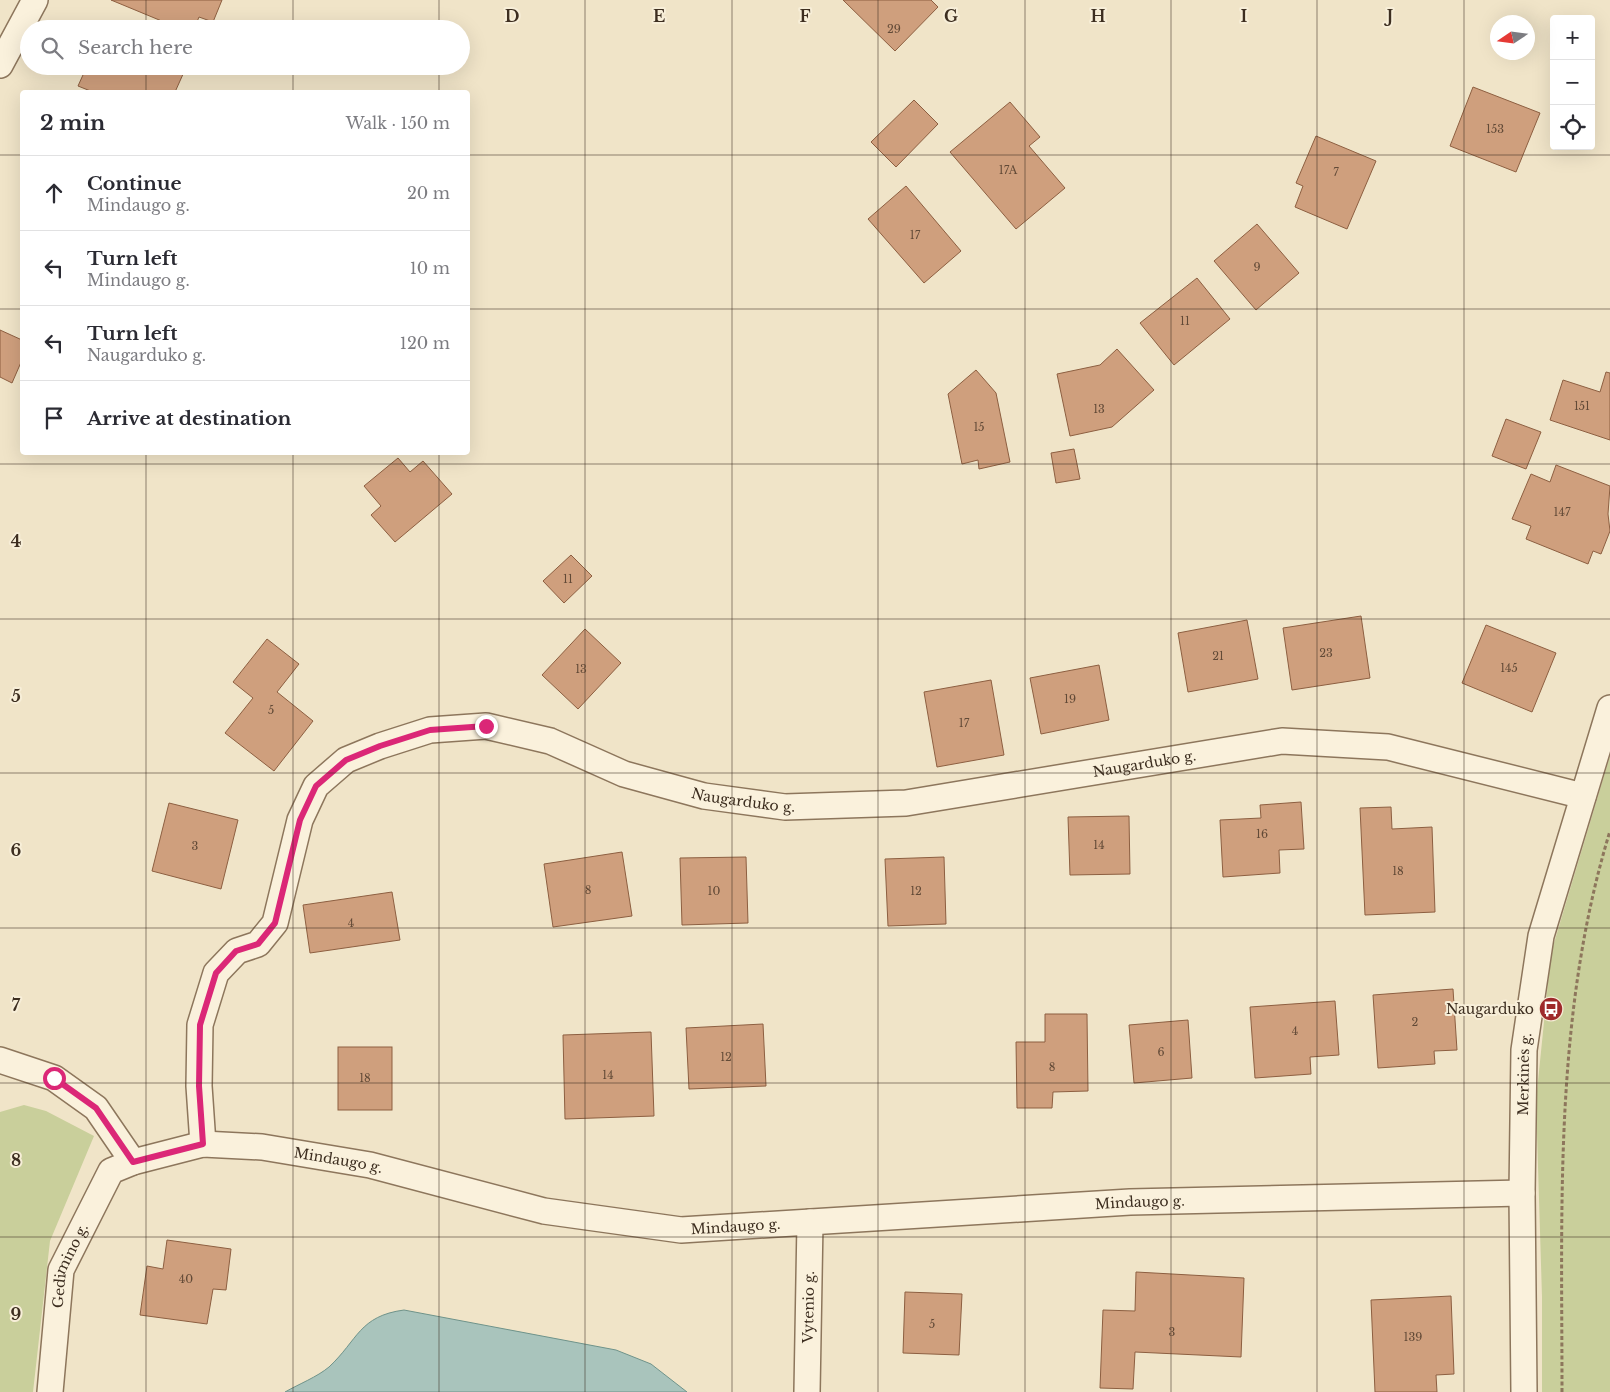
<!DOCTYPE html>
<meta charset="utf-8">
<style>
:root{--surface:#fff;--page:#f2f2f3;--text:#2b2b33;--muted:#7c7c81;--line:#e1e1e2}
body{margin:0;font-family:"Libre Baskerville",serif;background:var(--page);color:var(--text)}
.controls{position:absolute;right:15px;top:15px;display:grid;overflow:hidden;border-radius:5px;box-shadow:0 5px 20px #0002}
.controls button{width:45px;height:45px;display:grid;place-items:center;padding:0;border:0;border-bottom:1px solid var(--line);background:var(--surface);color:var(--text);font:25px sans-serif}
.compass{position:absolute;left:1490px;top:15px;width:45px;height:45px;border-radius:50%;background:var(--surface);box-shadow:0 5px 20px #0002;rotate:257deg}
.stop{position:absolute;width:15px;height:15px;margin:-11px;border:4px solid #db2777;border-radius:50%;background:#fff}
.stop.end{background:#db2777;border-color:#fff;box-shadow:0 1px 5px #0008}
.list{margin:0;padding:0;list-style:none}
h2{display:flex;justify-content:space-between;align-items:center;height:65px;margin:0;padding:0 20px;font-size:21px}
h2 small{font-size:16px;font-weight:400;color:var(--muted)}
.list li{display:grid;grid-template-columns:32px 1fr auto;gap:15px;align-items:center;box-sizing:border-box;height:75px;padding:0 20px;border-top:1px solid var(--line)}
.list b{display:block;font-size:19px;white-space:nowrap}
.list p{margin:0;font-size:16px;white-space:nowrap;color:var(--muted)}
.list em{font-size:16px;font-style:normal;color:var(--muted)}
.icon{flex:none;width:28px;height:28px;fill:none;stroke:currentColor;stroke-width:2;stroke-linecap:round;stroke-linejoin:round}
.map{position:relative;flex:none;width:1610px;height:1392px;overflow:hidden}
.search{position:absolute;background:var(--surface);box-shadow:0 5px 20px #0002;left:20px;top:20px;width:450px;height:55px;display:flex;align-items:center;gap:12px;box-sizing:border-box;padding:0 18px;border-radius:28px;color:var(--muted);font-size:19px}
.panel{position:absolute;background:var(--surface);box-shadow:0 5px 20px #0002;left:20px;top:90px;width:450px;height:365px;border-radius:5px}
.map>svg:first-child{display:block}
.green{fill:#c9cf9b}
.water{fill:#a9c4bc;stroke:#6f938a}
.building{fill:#cf9f7d;stroke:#8d5f41}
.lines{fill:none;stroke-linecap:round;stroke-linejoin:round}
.street-casing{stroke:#8d765c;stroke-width:28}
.path{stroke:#8d765c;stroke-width:3;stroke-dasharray:4 2.5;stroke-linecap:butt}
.street{stroke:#faf1dc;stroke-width:25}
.route{stroke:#db2777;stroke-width:6}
.grid{fill:none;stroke:#3d2e20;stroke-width:1;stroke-opacity:0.55}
.labels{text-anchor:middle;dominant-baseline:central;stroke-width:4;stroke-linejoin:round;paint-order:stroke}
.number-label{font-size:11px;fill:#624a37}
.street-label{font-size:14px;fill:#3d2e20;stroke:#f7eed8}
.poi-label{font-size:14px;fill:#3d2e20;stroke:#f7eed8;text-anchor:end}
.grid-label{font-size:16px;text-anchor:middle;font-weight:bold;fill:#3d2e20;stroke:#f7eed8;stroke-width:4;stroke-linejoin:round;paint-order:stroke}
</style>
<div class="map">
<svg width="1610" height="1392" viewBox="0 0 1610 1392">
<rect width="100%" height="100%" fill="#f0e4c8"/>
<g class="green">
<path d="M 1610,756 L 1610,1392 L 1542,1392 L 1542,1297 L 1536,1101 L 1551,953 Z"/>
<path d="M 24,1105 L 46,1111 L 94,1136 L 50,1241 L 33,1392 L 0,1392 L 0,1112 Z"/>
</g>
<path class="water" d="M 404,1310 L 616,1350 L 651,1364 L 687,1392 L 285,1392 C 299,1384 317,1377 329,1367 C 358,1340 359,1316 404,1310 Z"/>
<g class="building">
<path d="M 111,0 L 222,0 L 213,22 L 199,17 L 194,29 L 181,29 Z"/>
<path d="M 843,0 L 931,0 L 938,7 L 895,51 Z"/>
<path d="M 87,66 L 170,66 L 184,72 L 175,92 L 93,92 L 78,86 Z"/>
<path d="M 1473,87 L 1540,113 L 1516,172 L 1450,146 Z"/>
<path d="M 914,100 L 938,124 L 896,167 L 871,142 Z"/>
<path d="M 1010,102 L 1040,137 L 1029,146 L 1065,188 L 1016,229 L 950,152 Z"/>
<path d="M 1316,136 L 1376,161 L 1347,229 L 1295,207 L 1303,186 L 1296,183 Z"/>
<path d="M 906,186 L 961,251 L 924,283 L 868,219 Z"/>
<path d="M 1257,224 L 1299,273 L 1256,310 L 1214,261 Z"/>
<path d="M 1197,278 L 1230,319 L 1174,365 L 1140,323 Z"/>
<path d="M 0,330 L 22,340 L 22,360 L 12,383 L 0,377 Z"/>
<path d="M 1117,349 L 1154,390 L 1112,427 L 1070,436 L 1057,374 L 1100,365 Z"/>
<path d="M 976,370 L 996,393 L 1010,462 L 979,469 L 978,460 L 962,464 L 948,394 Z"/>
<path d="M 1606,372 L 1610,373 L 1610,440 L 1550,420 L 1563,380 L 1600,392 Z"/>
<path d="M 1506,419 L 1541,432 L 1526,469 L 1492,456 Z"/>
<path d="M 1074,449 L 1080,479 L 1056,483 L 1051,453 Z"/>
<path d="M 398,458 L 410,472 L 423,461 L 452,494 L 395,542 L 371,515 L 381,506 L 364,486 Z"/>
<path d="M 1556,465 L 1610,486 L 1608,514 L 1610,531 L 1601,554 L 1593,551 L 1588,564 L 1526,539 L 1531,526 L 1512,519 L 1531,474 L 1550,482 Z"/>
<path d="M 571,555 L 592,576 L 564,603 L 543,581 Z"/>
<path d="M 1361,616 L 1370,678 L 1292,690 L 1283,628 Z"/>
<path d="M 1247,620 L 1258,679 L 1188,692 L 1178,633 Z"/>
<path d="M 1486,625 L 1556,653 L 1532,712 L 1462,683 Z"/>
<path d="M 585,629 L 621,663 L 578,709 L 542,675 Z"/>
<path d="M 267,639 L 299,664 L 277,692 L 313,721 L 274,771 L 225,733 L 253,698 L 233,682 Z"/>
<path d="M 1099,665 L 1109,720 L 1041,734 L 1030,678 Z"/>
<path d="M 991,680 L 1004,755 L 937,767 L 924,692 Z"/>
<path d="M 1301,802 L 1304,849 L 1279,850 L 1280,873 L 1223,877 L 1220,820 L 1261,818 L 1260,805 Z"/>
<path d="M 169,803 L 238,820 L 221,889 L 152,871 Z"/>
<path d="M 1391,807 L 1392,829 L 1432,827 L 1435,912 L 1365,915 L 1360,808 Z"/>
<path d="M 1129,816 L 1130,874 L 1070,875 L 1068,817 Z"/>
<path d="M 622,852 L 632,916 L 553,927 L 544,864 Z"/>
<path d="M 746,857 L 748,923 L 682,925 L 680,858 Z"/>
<path d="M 944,857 L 946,924 L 888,926 L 885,859 Z"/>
<path d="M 392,892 L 400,940 L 310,953 L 303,905 Z"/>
<path d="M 1453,989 L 1457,1050 L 1434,1051 L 1435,1064 L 1378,1068 L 1373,995 Z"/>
<path d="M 1335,1001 L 1339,1055 L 1310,1057 L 1311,1074 L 1255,1078 L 1250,1007 Z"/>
<path d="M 1045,1014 L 1087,1014 L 1088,1091 L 1053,1092 L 1052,1108 L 1017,1108 L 1016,1042 L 1045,1042 Z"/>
<path d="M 1188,1020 L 1192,1078 L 1134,1083 L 1129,1025 Z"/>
<path d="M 763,1024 L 766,1086 L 689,1089 L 686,1028 Z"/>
<path d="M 651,1032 L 654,1116 L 565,1119 L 563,1035 Z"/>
<rect x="338" y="1047" width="54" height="63"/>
<path d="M 167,1240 L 231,1249 L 226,1290 L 213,1289 L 207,1324 L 140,1315 L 147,1266 L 163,1269 Z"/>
<path d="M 1136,1272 L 1244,1278 L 1241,1357 L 1135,1352 L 1133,1389 L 1100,1388 L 1103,1310 L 1135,1311 Z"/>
<path d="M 905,1292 L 962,1294 L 959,1355 L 903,1353 Z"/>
<path d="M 1451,1296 L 1454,1374 L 1436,1375 L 1437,1392 L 1375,1392 L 1371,1300 Z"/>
</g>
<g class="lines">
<g class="street-casing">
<g id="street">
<path d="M 0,65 L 35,0"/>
<path d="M 0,1060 L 54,1078 L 96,1108 L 133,1162"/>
<path id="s1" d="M 203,1144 L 199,1086 L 200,1025 L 216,973 L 237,951 L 258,944 L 275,923 L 300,820 L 316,786 L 346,760 L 380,746 L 430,730 L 486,726 L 550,741 L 624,774 L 704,796 L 785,807 L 906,803 L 1282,741 L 1388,747 L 1583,796"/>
<path id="s2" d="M 50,1392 L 61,1270 L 111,1171 L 133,1162 L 203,1144 L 262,1147 L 370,1165 L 544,1211 L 681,1230 L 1130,1202 L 1522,1193"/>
<path id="s3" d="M 807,1392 L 810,1222"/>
<path id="s4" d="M 1524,1392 L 1522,1193 L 1524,1050 L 1541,936 L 1610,708"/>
</g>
</g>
<path class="path" d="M 1562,1392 C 1562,1203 1554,1014 1610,831"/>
<use href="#street" class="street"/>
</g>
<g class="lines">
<path class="route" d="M 54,1078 L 96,1108 L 133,1162 L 203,1144 L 199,1086 L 200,1025 L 216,973 L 236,951 L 258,944 L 275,923 L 300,820 L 316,786 L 346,760 L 380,746 L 430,730 L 486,726"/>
</g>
<path class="grid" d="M 146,0 L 146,29M 293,0 L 293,29M 439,0 L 439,29M 585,0 L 585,1392M 732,0 L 732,1392M 878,0 L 878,1392M 1025,0 L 1025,1392M 1171,0 L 1171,1392M 1317,0 L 1317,1392M 1464,0 L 1464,1392M 146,66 L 146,92M 293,66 L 293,92M 439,66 L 439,92M 0,155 L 22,155M 468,155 L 1610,155M 0,309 L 22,309M 468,309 L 1610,309M 146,452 L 146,1392M 293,452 L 293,1392M 439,452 L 439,1392M 0,464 L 1610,464M 0,619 L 1610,619M 0,773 L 1610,773M 0,928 L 1610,928M 0,1083 L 1610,1083M 0,1237 L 1610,1237"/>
<defs>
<g id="bus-disc" transform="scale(1.25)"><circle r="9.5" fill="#9e2a2b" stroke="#f7eed8"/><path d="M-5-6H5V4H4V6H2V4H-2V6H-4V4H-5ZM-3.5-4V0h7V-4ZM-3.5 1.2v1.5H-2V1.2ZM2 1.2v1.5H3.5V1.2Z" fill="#fff"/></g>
</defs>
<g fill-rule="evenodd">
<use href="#bus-disc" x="1551" y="1009"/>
</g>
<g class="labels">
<g class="number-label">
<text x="894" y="29">29</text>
<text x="1495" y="129">153</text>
<text x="1008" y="170">17A</text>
<text x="1336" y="172">7</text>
<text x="915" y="235">17</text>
<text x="1257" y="267">9</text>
<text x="1185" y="321">11</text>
<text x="1582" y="406">151</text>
<text x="1099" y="409">13</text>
<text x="979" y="427">15</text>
<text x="1562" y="512">147</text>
<text x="568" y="579">11</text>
<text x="1326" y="653">23</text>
<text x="1218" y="656">21</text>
<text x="1509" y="668">145</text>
<text x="581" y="669">13</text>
<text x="1070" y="699">19</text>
<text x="271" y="710">5</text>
<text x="964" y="723">17</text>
<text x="1262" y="834">16</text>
<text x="1099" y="845">14</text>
<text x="195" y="846">3</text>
<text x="1398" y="871">18</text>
<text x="588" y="890">8</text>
<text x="714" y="891">10</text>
<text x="916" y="891">12</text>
<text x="351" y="923">4</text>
<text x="1415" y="1022">2</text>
<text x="1295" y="1031">4</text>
<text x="1161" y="1052">6</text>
<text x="726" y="1057">12</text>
<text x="1052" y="1067">8</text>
<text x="608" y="1075">14</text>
<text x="365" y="1078">18</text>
<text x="186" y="1279">40</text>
<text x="932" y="1324">5</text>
<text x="1172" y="1332">3</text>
<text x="1413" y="1337">139</text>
</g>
<g class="street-label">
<text stroke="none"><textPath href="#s1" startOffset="1256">Naugarduko g.</textPath></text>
<text stroke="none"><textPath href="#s1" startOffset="851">Naugarduko g.</textPath></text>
<text stroke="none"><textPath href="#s4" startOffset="318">Merkinės g.</textPath></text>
<text stroke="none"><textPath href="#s2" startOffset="466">Mindaugo g.</textPath></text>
<text stroke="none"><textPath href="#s2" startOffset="1276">Mindaugo g.</textPath></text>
<text stroke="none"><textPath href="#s2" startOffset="871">Mindaugo g.</textPath></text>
<text stroke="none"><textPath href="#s2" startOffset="129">Gedimino g.</textPath></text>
<text stroke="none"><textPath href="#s3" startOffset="85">Vytenio g.</textPath></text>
</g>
<g class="poi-label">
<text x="1534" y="1009">Naugarduko</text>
</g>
</g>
<g class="grid-label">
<text x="512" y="22">D</text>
<text x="659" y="22">E</text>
<text x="805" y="22">F</text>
<text x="951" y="22">G</text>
<text x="1098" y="22">H</text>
<text x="1244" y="22">I</text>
<text x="1390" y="22">J</text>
<text x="16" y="547">4</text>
<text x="16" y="702">5</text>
<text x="16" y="856">6</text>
<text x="16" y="1011">7</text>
<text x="16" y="1166">8</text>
<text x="16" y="1320">9</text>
</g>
</svg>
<div class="controls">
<button>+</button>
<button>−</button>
<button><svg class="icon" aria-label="locate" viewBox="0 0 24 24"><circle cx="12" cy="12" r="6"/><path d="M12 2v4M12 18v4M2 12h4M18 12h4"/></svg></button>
</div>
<svg class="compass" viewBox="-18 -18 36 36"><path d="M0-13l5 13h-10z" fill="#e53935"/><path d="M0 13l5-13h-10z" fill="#7c7c81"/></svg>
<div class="stop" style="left:54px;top:1078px"></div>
<div class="stop end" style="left:486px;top:726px"></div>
<div class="search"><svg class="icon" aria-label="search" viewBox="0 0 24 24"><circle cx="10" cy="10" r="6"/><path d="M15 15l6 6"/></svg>Search here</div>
<section class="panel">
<h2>2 min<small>Walk · 150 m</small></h2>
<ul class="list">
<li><svg class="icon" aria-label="ahead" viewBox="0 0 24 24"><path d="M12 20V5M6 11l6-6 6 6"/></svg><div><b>Continue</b><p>Mindaugo g.</p></div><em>20 m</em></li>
<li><svg class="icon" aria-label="left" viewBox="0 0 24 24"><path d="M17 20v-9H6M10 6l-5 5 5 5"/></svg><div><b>Turn left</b><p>Mindaugo g.</p></div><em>10 m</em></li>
<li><svg class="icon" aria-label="left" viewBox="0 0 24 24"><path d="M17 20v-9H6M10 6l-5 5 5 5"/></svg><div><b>Turn left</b><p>Naugarduko g.</p></div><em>120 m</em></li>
<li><svg class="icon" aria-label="arrive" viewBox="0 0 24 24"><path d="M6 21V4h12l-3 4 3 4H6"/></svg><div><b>Arrive at destination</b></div></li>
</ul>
</section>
</div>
